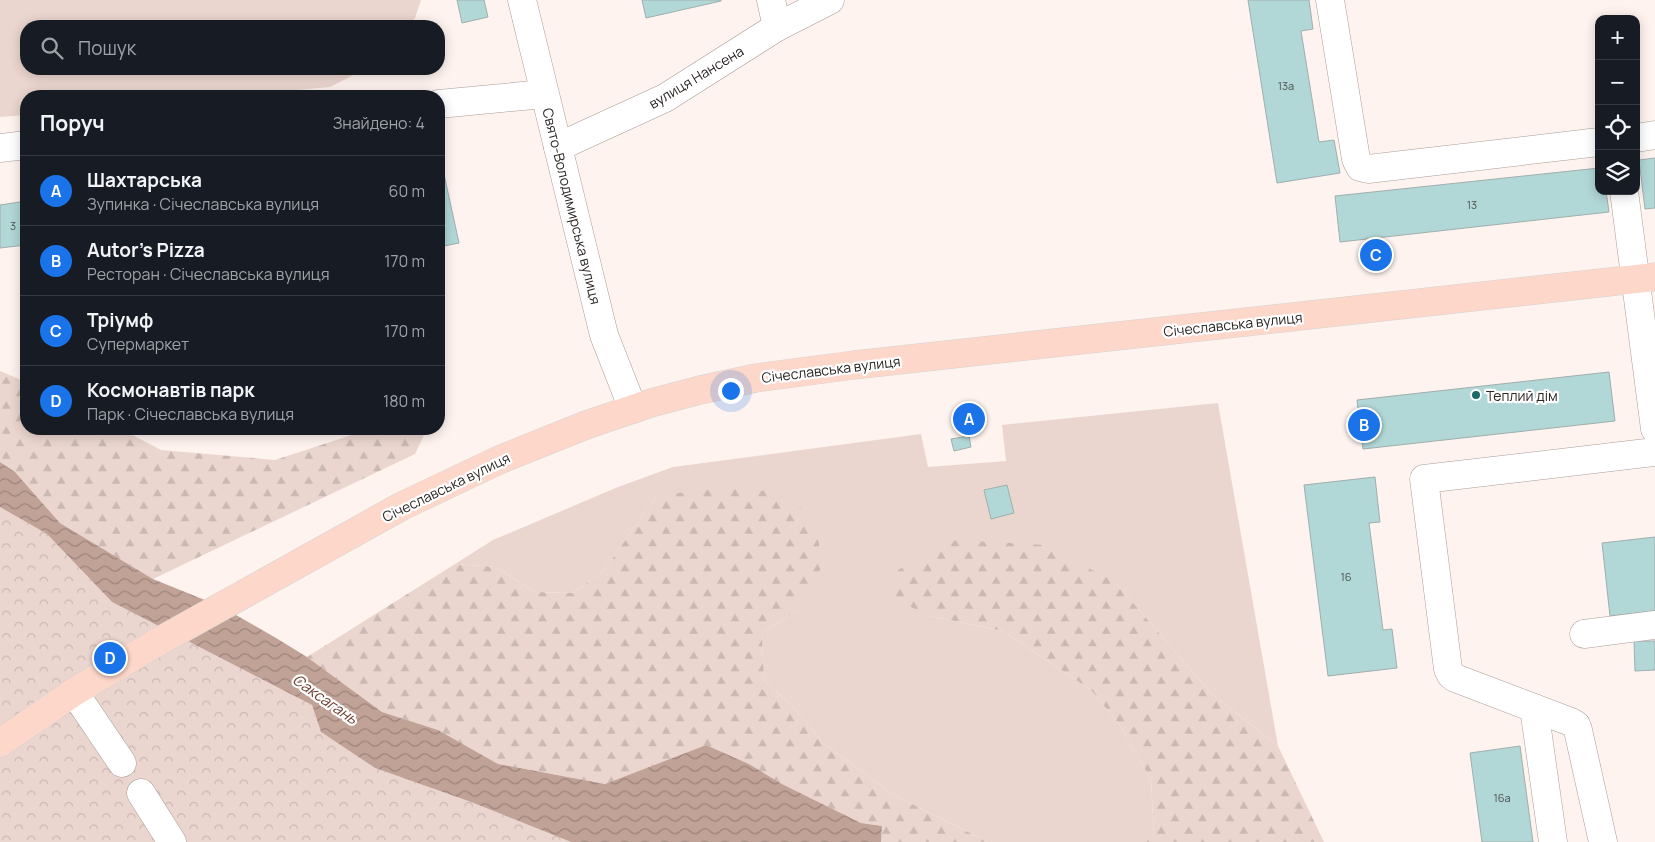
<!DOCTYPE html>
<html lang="uk">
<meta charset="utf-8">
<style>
:root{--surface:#171b24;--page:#20242c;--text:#f1f3f6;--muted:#9ea1a6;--line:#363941;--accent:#1a73e8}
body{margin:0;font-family:Manrope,sans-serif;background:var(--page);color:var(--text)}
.controls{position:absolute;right:15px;top:15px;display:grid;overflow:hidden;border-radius:10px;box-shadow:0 2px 12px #0003}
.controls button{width:45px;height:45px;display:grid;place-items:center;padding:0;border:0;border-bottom:1px solid var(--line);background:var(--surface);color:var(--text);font:25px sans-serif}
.you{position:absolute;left:730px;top:390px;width:18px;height:18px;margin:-12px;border:4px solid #fff;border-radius:50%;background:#1a73e8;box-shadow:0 0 0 8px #1a73e833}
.badge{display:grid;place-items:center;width:32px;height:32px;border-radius:50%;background:var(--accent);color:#fff;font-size:16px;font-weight:700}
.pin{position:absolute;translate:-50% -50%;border:2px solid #fff;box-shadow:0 1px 5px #0006}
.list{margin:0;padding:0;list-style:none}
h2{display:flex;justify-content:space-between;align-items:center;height:65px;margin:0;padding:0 20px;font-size:21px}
h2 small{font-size:16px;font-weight:400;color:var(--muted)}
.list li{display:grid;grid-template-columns:32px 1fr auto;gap:15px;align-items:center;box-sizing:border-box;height:70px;padding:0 20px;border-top:1px solid var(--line)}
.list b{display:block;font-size:19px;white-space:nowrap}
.list p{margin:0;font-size:16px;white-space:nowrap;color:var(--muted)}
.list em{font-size:16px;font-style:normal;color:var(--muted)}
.icon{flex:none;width:28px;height:28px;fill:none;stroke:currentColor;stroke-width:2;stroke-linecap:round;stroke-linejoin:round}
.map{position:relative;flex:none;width:1655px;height:842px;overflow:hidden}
.search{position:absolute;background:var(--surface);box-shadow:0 2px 12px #0003;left:20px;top:20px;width:425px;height:55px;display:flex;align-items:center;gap:12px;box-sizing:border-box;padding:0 18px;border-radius:20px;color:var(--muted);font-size:19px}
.panel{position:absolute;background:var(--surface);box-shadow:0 2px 12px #0003;left:20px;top:90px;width:425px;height:345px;border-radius:20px}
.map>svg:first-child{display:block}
.grass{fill:#ebd6cf}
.forest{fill:url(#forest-firs)}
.park{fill:url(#park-crowns)}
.water{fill:url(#water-waves)}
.building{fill:#b1d7d6;stroke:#9fafae}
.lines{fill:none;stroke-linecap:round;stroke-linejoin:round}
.minor-casing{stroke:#aa9d98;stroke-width:29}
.major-casing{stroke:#d5d4d3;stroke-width:29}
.minor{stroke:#fff;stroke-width:28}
.major{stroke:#fdd7ca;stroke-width:28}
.poi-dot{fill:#1b6867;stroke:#fff;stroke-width:2}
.labels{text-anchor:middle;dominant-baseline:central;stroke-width:4.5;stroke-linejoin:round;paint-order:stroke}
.number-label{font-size:11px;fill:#4c5250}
.street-label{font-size:14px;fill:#2b2624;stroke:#fff}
.poi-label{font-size:14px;fill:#2b2624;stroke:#fff;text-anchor:start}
.water-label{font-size:15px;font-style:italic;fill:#6c3e2e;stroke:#fff}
</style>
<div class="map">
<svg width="1655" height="842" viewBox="0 0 1655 842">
<defs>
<pattern id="forest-firs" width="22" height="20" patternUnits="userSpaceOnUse" patternTransform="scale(1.25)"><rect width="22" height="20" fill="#ebd6cf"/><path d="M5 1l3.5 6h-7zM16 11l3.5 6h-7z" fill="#cab8b2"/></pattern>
<pattern id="park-crowns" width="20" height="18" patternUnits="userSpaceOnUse" patternTransform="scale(1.25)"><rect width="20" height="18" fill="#ebd6cf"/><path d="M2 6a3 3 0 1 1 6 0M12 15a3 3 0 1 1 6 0" fill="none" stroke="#cab8b2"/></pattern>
<pattern id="water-waves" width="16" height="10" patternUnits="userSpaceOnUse" patternTransform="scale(1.25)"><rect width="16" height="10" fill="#c1a297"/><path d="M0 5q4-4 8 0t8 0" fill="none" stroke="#9d847b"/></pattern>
</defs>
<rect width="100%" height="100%" fill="#fef3ef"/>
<g class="grass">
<path d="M 0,0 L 421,0 L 415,18 L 408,26 L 26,26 L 26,69 L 365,69 L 330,87 L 231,96 L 26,96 L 26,115 L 0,117 Z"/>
<path d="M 1218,403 L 1278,746 L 1211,693 L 1115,582 L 931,616 L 1003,631 L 1091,690 L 1119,724 L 1151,780 L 1154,835 L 1146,842 L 988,842 L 894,795 L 823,743 L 796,710 L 764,680 L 762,633 L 798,610 L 657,495 L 603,572 L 572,593 L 535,592 L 496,567 L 455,564 L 493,540 L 618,487 L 673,467 L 921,434 L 928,467 L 1006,461 L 1002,425 Z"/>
</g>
<g class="forest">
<path d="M 0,371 L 26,382 L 26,429 L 121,429 L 161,450 L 275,460 L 370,429 L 427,429 L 415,454 L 153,579 L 60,523 L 15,472 L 0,462 Z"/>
<path d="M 729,488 L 776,492 L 806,512 L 819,543 L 820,570 L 798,610 L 762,633 L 764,680 L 796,710 L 823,743 L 894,795 L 988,842 L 881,842 L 882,826 L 861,823 L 782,784 L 749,764 L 706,745 L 605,784 L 498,764 L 438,730 L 382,712 L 307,657 L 455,564 L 496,567 L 535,592 L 572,593 L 603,572 L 657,495 Z"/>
<path d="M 956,540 L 1045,545 L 1115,582 L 1211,693 L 1278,746 L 1324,842 L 1146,842 L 1154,835 L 1151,780 L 1119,724 L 1091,690 L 1003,631 L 931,616 L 895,600 L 898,570 Z"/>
</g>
<path class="park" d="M 0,507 L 47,534 L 112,602 L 312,705 L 321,732 L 375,768 L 471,802 L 571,842 L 0,842 Z"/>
<path class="water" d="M 0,462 L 15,472 L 60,523 L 153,579 L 222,607 L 276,638 L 307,657 L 382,712 L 438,730 L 498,764 L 605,784 L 706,745 L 749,764 L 782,784 L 861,823 L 882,826 L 881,842 L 571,842 L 471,802 L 375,768 L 321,732 L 312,705 L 112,602 L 47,534 L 0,507 Z"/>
<g class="building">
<path d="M 457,0 L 484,0 L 488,17 L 462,23 Z"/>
<path d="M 642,0 L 721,0 L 721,1 L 646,18 Z"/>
<path d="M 1248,0 L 1309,0 L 1313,29 L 1301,31 L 1319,142 L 1334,140 L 1340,173 L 1277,183 Z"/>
<path d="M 1655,158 L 1655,208 L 1645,209 L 1639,160 Z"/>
<path d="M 442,165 L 459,243 L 439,247 L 439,166 Z"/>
<path d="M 1599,168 L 1599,191 L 1606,191 L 1609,212 L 1340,242 L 1335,196 Z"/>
<path d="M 26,201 L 26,245 L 0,248 L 0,205 Z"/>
<path d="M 1609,372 L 1615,421 L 1363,449 L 1357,400 Z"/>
<path d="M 969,436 L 971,447 L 954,451 L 951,439 Z"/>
<path d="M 1375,477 L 1380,522 L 1369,523 L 1383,630 L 1392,629 L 1397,668 L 1328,676 L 1304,485 Z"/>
<path d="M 1007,485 L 1014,513 L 991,519 L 984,490 Z"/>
<path d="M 1655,537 L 1655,611 L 1610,616 L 1602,543 Z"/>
<path d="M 1634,641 L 1655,641 L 1655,670 L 1635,671 Z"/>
<path d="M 1520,746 L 1533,842 L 1482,842 L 1470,753 Z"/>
</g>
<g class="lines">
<g class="minor-casing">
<g id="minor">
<path d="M 522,0 L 604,335 L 633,409"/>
<path d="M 771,0 L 777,27"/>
<path d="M 1330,0 L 1356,159 L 1360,167 L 1368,169 L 1599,142"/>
<path d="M 439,104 L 544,94"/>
<path d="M 1636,138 L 1655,135"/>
<path d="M 558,147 L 665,98 L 777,27 L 830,0"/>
<path d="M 0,148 L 26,145"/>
<path d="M 1624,191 L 1655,429"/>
<path d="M 1584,634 L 1655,625"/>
<path d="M 74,692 L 122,763"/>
<path d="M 1534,708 L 1553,842"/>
<path d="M 141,793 L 172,842"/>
<path d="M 1603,842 L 1578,730 L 1576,725 L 1571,722 L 1455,678 L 1451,675 L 1448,669 L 1424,479 L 1655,452"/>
</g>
</g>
<g class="major-casing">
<path id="major" d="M 0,743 L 74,692 L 156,643 L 402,506 L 499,460 L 586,425 L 651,403 L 700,390 L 756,378 L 854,365 L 1655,277"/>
</g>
<use href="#minor" class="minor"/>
<use href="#major" class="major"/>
</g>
<circle class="poi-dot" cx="1476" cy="395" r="5"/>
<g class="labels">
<g class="number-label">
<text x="1286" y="85">13а</text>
<text x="1472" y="204">13</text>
<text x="13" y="225">3</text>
<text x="1346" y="576">16</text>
<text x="1502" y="797">16а</text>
</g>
<g class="street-label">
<text transform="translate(696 77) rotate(-31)">вулиця Нансена</text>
<text transform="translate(572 206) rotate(76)">Свято-Володимирська вулиця</text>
<text transform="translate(1233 324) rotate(-6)">Січеславська вулиця</text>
<text transform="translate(831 369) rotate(-7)">Січеславська вулиця</text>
<text transform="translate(446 487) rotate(-26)">Січеславська вулиця</text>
</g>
<g class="poi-label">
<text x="1486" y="395">Теплий дім</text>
</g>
<g class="water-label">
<text transform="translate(325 699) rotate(35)">Саксагань</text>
</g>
</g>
</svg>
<div class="controls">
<button>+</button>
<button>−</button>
<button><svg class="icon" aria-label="locate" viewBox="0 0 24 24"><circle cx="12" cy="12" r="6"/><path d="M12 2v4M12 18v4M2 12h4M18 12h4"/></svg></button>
<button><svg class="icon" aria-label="layers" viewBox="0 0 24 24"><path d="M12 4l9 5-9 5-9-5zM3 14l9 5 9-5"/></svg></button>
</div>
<div class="you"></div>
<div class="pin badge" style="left:969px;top:419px">A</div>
<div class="pin badge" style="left:1364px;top:425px">B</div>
<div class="pin badge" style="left:1376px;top:255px">C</div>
<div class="pin badge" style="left:110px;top:658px">D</div>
<div class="search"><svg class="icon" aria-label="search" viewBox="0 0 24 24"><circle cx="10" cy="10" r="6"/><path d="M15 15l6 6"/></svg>Пошук</div>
<section class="panel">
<h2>Поруч<small>Знайдено: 4</small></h2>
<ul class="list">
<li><span class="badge">A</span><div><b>Шахтарська</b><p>Зупинка · Січеславська вулиця</p></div><em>60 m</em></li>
<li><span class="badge">B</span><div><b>Autor's Pizza</b><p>Ресторан · Січеславська вулиця</p></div><em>170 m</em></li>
<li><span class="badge">C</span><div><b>Тріумф</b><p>Супермаркет</p></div><em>170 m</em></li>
<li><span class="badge">D</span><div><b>Космонавтів парк</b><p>Парк · Січеславська вулиця</p></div><em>180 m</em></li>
</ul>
</section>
</div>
